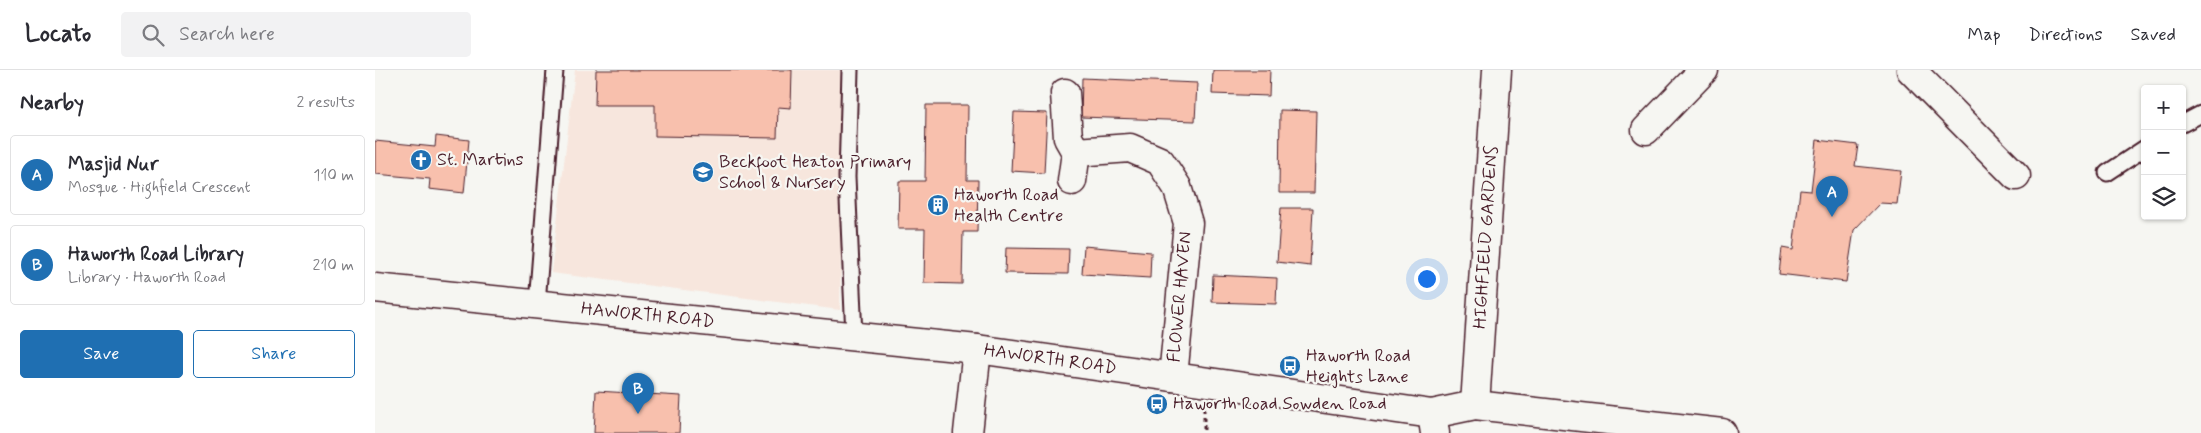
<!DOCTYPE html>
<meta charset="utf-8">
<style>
:root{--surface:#fff;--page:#f2f2f3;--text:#2b2b33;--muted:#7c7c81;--line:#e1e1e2;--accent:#1f6fb2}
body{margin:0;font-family:Mynerve,sans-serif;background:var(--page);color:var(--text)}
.controls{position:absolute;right:15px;top:15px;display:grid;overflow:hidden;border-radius:5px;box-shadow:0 1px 4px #0004}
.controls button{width:45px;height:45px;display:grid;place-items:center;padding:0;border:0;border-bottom:1px solid var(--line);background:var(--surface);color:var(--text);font:25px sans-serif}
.you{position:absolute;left:1051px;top:208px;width:18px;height:18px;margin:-12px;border:4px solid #fff;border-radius:50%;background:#1a73e8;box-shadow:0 0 0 8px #1a73e833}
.badge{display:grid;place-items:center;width:32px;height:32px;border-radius:50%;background:var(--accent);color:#fff;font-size:16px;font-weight:700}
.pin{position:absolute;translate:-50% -41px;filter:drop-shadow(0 1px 2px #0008)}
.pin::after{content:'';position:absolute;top:26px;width:18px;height:15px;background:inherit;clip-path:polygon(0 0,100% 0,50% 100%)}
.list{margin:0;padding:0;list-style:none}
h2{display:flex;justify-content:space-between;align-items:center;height:65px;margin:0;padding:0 20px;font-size:21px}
h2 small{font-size:16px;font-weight:400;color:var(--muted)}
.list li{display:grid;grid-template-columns:32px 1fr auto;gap:15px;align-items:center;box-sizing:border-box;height:80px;margin:0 10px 10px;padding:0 10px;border:1px solid var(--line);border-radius:5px}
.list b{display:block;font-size:19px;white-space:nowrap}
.list p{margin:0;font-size:16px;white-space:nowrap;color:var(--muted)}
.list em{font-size:16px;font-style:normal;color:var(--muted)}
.actions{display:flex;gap:10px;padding:15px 20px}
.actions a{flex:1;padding:11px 0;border:1px solid var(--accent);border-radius:5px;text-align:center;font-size:18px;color:var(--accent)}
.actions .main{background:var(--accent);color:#fff}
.icon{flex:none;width:28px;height:28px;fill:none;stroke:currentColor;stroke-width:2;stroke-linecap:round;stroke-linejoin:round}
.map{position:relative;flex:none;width:1826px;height:363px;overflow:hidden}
header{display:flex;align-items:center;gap:30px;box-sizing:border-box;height:70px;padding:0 25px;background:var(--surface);border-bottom:1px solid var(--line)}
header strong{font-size:24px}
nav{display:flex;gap:28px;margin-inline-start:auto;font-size:18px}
.search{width:350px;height:45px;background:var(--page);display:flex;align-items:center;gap:12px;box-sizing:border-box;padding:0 18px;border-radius:5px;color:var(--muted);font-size:19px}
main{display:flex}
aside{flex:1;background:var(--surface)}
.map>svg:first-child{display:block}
.built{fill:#f7e6dd}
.building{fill:#f8c0ad;stroke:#4a1f2b}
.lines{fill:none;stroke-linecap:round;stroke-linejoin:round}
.service-casing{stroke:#4a1f2b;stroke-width:19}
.minor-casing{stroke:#4a1f2b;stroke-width:31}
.tertiary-casing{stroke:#4a1f2b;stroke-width:31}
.secondary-casing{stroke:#4a1f2b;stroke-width:31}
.path{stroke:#4a1f2b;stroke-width:3;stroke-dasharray:5 4;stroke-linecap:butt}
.service{stroke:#f6f6f2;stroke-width:15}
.minor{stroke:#f6f6f2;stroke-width:28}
.tertiary{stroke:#f6f6f2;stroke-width:28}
.secondary{stroke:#f6f6f2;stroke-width:28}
.labels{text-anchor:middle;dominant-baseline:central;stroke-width:4.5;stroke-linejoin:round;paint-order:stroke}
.poi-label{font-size:18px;fill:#4a1f2b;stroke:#f6f6f2;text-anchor:start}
.street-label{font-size:18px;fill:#4a1f2b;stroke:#f6f6f2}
</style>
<header>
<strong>Locato</strong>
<div class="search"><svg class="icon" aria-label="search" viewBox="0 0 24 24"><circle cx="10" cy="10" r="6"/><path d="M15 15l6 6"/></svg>Search here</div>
<nav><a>Map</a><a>Directions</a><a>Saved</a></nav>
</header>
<main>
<aside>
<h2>Nearby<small>2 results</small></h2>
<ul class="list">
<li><span class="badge">A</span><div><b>Masjid Nur</b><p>Mosque · Highfield Crescent</p></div><em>110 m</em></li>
<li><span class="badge">B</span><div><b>Haworth Road Library</b><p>Library · Haworth Road</p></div><em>210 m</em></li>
</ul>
<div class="actions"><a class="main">Save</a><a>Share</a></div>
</aside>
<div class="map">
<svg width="1826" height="363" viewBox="0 0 1826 363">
<rect width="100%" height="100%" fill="#f6f6f2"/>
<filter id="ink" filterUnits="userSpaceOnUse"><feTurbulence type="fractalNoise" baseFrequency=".02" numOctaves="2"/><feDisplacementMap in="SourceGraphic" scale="10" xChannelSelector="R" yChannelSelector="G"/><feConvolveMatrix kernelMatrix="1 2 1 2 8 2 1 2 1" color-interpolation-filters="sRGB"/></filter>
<g filter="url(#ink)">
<path class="built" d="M 200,0 L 469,0 L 465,240 L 176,203 Z"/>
<g class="building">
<path d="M 221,0 L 417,0 L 416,38 L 403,37 L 402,68 L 280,66 L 280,35 L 220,35 Z"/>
<path d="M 838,0 L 895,0 L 894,26 L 837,24 Z"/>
<path d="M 707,8 L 822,13 L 820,51 L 706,47 Z"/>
<path d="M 551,35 L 593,35 L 592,110 L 603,110 L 602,162 L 588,162 L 587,214 L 549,213 L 550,159 L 523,159 L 524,111 L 550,111 Z"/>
<path d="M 905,40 L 941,41 L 939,123 L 904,123 Z"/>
<path d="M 639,42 L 672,43 L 669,103 L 636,101 Z"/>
<path d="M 61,66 L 94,70 L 89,123 L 54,119 L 55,109 L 0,104 L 0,71 L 60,77 Z"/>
<path d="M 1442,70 L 1483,75 L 1480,96 L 1526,101 L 1522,134 L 1505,133 L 1479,160 L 1471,212 L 1404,204 L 1407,178 L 1418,180 L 1425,120 L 1436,121 Z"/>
<path d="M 906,138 L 938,138 L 935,196 L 902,192 Z"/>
<path d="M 709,176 L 776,182 L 775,208 L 707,204 Z"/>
<path d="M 631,178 L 694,179 L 693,204 L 630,203 Z"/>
<path d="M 838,205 L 902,208 L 901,234 L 837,232 Z"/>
<path d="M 221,321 L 306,326 L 304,363 L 219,363 Z"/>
</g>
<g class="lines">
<g class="service-casing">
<g id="service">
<path d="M 475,0 L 472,107 L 479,266"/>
<path d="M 1807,54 L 1826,44"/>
<path d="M 1732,103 L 1770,78"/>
<path d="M 162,234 L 180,0"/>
</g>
</g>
<g class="minor-casing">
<g id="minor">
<path d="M 1536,0 L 1641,106"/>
<path d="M 690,23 L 693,68 L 701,82 L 755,78 L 785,91 L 802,117 L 813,153 L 798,307"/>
<path d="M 1271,60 L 1329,0"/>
<path d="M 697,111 L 701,82"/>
<path id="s1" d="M 1100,335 L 1122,0"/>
<path d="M 593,363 L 602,279"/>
</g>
</g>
<g class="tertiary-casing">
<path id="tertiary" d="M 1057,344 L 1060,363"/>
</g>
<g class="secondary-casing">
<g id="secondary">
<path id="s2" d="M 0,218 L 602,279 L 1057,344 L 1100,335 L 1347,363"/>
</g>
</g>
<path class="path" d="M 829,337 L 829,363"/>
<use href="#service" class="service"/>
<use href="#minor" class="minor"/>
<use href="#tertiary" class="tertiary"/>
<use href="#secondary" class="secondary"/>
</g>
</g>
<defs>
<g id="church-disc" transform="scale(1.125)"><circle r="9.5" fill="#1f6fb2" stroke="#f6f6f2"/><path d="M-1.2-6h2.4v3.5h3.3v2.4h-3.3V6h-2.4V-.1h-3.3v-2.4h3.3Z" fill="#fff"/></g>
<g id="school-disc" transform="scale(1.125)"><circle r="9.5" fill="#1f6fb2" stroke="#f6f6f2"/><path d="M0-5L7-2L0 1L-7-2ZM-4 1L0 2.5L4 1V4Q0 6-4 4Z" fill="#fff"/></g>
<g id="building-disc" transform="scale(1.125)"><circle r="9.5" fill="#1f6fb2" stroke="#f6f6f2"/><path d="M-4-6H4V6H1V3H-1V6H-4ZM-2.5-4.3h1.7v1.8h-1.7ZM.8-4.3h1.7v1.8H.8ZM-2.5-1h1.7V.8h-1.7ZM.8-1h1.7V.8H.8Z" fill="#fff"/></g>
<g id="bus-disc" transform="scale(1.125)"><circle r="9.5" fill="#1f6fb2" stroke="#f6f6f2"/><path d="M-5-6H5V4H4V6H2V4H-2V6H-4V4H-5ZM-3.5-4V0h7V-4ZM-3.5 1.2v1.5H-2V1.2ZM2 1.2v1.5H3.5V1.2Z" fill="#fff"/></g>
</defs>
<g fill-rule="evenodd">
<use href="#church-disc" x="46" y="90"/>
<use href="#school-disc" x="328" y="102"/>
<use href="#building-disc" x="563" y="135"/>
<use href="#bus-disc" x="915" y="296"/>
<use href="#bus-disc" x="782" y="334"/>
</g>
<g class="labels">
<g class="poi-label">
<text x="62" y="90">St. Martins</text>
<text x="344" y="92">Beckfoot Heaton Primary<tspan x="344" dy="21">School &amp; Nursery</tspan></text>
<text x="579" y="125">Haworth Road<tspan x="579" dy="21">Health Centre</tspan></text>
<text x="931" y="286">Haworth Road<tspan x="931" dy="21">Heights Lane</tspan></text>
<text x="798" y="334">Haworth Road Sowden Road</text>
</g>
<g class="street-label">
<text stroke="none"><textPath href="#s1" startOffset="168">HIGHFIELD GARDENS</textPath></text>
<text transform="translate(805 227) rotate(-85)">FLOWER HAVEN</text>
<text stroke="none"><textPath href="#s2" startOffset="274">HAWORTH ROAD</textPath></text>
<text stroke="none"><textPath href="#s2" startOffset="679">HAWORTH ROAD</textPath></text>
</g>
</g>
</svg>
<div class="controls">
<button>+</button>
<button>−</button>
<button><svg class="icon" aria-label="layers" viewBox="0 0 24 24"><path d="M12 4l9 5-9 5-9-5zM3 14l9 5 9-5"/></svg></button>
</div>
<div class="you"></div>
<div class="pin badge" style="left:1457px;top:147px">A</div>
<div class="pin badge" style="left:263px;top:344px">B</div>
</div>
</main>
